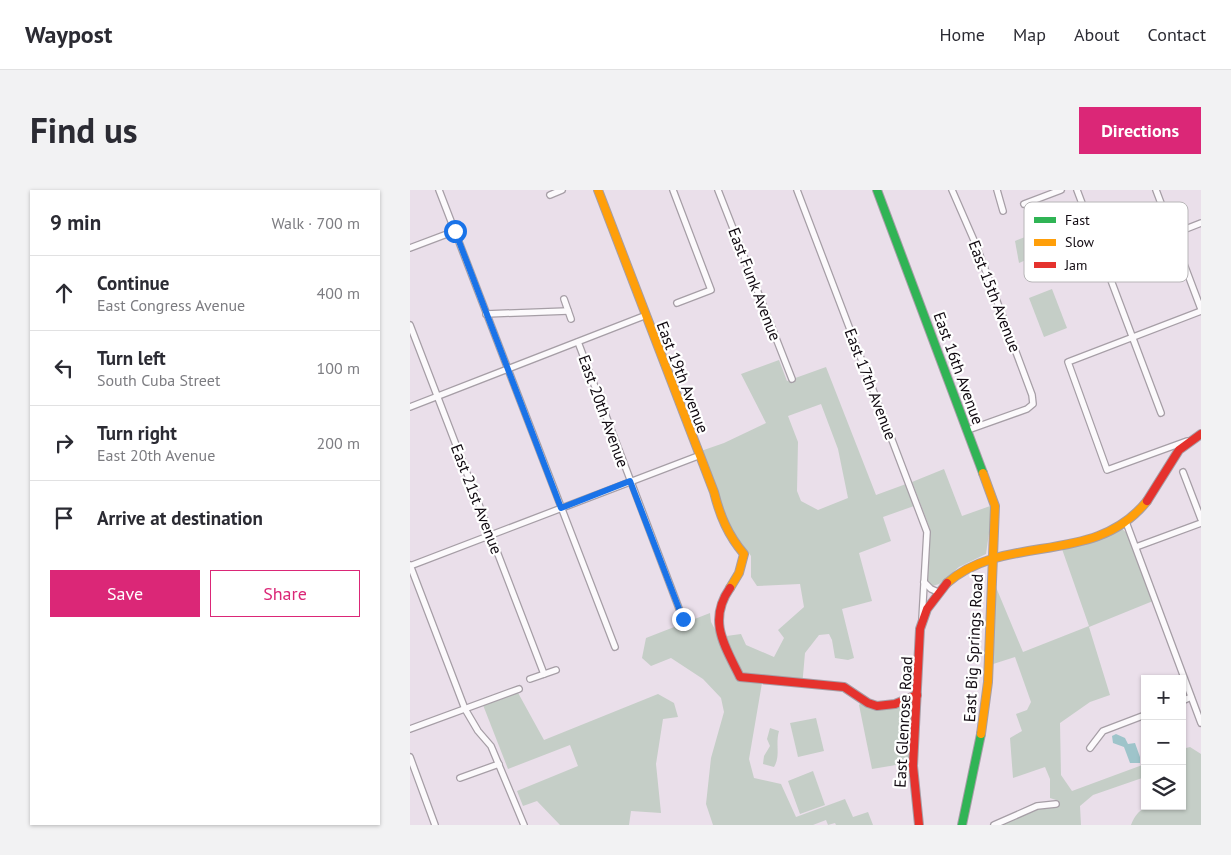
<!DOCTYPE html>
<meta charset="utf-8">
<style>
:root{--surface:#fff;--page:#f2f2f3;--text:#2b2b33;--muted:#7c7c81;--line:#e1e1e2;--accent:#db2777}
body{margin:0;font-family:"PT Sans",sans-serif;background:var(--page);color:var(--text)}
.controls{position:absolute;right:15px;bottom:15px;display:grid;overflow:hidden;border-radius:0px;box-shadow:0 1px 4px #0004}
.controls button{width:45px;height:45px;display:grid;place-items:center;padding:0;border:0;border-bottom:1px solid var(--line);background:var(--surface);color:var(--text);font:25px sans-serif}
.stop{position:absolute;width:15px;height:15px;margin:-11px;border:4px solid #1a73e8;border-radius:50%;background:#fff}
.stop.end{background:#1a73e8;border-color:#fff;box-shadow:0 1px 5px #0008}
.list{margin:0;padding:0;list-style:none}
h2{display:flex;justify-content:space-between;align-items:center;height:65px;margin:0;padding:0 20px;font-size:21px}
h2 small{font-size:16px;font-weight:400;color:var(--muted)}
.list li{display:grid;grid-template-columns:32px 1fr auto;gap:15px;align-items:center;box-sizing:border-box;height:75px;padding:0 20px;border-top:1px solid var(--line)}
.list b{display:block;font-size:19px;white-space:nowrap}
.list p{margin:0;font-size:16px;white-space:nowrap;color:var(--muted)}
.list em{font-size:16px;font-style:normal;color:var(--muted)}
.actions{display:flex;gap:10px;padding:15px 20px}
.actions a{flex:1;padding:11px 0;border:1px solid var(--accent);border-radius:0px;text-align:center;font-size:18px;color:var(--accent)}
.actions .main{background:var(--accent);color:#fff}
.icon{flex:none;width:28px;height:28px;fill:none;stroke:currentColor;stroke-width:2;stroke-linecap:round;stroke-linejoin:round}
.map{position:relative;flex:none;width:791px;height:635px;overflow:hidden;border-radius:0px}
header{display:flex;align-items:center;gap:30px;box-sizing:border-box;height:70px;padding:0 25px;background:var(--surface);border-bottom:1px solid var(--line)}
header strong{font-size:24px}
nav{display:flex;gap:28px;margin-inline-start:auto;font-size:18px}
.intro{display:flex;align-items:center;justify-content:space-between;box-sizing:border-box;height:120px;padding:0 30px}
h1{margin:0;font-size:35px}
.button{padding:12px 22px;border-radius:0px;background:var(--accent);color:#fff;font-size:18px;font-weight:700}
main{display:flex;gap:30px;padding:0 30px}
aside{flex:1;background:var(--surface);border-radius:0px;box-shadow:0 1px 4px #0004}
.map>svg:first-child{display:block}
.green{fill:#c5cec7;fill-rule:evenodd}
.water{fill:#9ec4ca}
.lines{fill:none;stroke-linecap:round;stroke-linejoin:round}
.street-casing{stroke:#a69ea6;stroke-width:8}
.fast-casing{stroke:#a69ea6;stroke-width:10}
.slow-casing{stroke:#a69ea6;stroke-width:10}
.jam-casing{stroke:#a69ea6;stroke-width:10}
.street{stroke:#fcfafc;stroke-width:5.5}
.fast{stroke:#30b455;stroke-width:8}
.slow{stroke:#ff9f0a;stroke-width:8}
.jam{stroke:#e5322d;stroke-width:8}
.route{stroke:#1a73e8;stroke-width:6}
.labels{text-anchor:middle;dominant-baseline:central;stroke-width:4.5;stroke-linejoin:round;paint-order:stroke}
.street-label{font-size:16px;fill:#110a11;stroke:#fff}
.key{fill:#fff;stroke:#b8b6b8;stroke-width:1}
.key-label{font-size:14px;fill:#110a11}
</style>
<header>
<strong>Waypost</strong>
<nav><a>Home</a><a>Map</a><a>About</a><a>Contact</a></nav>
</header>
<div class="intro"><h1>Find us</h1><a class="button">Directions</a></div>
<main>
<aside>
<h2>9 min<small>Walk · 700 m</small></h2>
<ul class="list">
<li><svg class="icon" aria-label="ahead" viewBox="0 0 24 24"><path d="M12 20V5M6 11l6-6 6 6"/></svg><div><b>Continue</b><p>East Congress Avenue</p></div><em>400 m</em></li>
<li><svg class="icon" aria-label="left" viewBox="0 0 24 24"><path d="M17 20v-9H6M10 6l-5 5 5 5"/></svg><div><b>Turn left</b><p>South Cuba Street</p></div><em>100 m</em></li>
<li><svg class="icon" aria-label="right" viewBox="0 0 24 24"><path d="M7 20v-9h11M14 6l5 5-5 5"/></svg><div><b>Turn right</b><p>East 20th Avenue</p></div><em>200 m</em></li>
<li><svg class="icon" aria-label="arrive" viewBox="0 0 24 24"><path d="M6 21V4h12l-3 4 3 4H6"/></svg><div><b>Arrive at destination</b></div></li>
</ul>
<div class="actions"><a class="main">Save</a><a>Share</a></div>
</aside>
<div class="map">
<svg width="791" height="635" viewBox="0 0 791 635">
<rect width="100%" height="100%" fill="#eadfea"/>
<g class="green">
<path d="M 641,37 L 649,56 L 609,73 L 605,51 Z"/>
<path d="M 642,99 L 657,138 L 634,147 L 619,108 Z"/>
<path d="M 369,170 L 377,191 L 416,177 L 466,305 L 496,294 L 504,316 L 473,327 L 481,351 L 449,363 L 462,411 L 432,419 L 444,468 L 438,470 L 425,468 L 422,450 L 419,444 L 409,445 L 395,463 L 392,497 L 352,493 L 339,569 L 344,588 L 371,594 L 386,627 L 435,609 L 443,627 L 458,622 L 463,635 L 426,635 L 425,633 L 418,635 L 416,630 L 403,635 L 303,635 L 296,614 L 301,568 L 314,522 L 311,508 L 293,489 L 261,468 L 241,476 L 232,468 L 236,448 L 300,423 L 301,432 L 309,447 L 331,444 L 336,455 L 364,467 L 374,448 L 368,440 L 394,417 L 390,394 L 347,396 L 341,387 L 341,366 L 313,327 L 291,261 L 314,253 L 356,233 L 331,184 ZM 411,214 L 428,259 L 438,308 L 408,320 L 391,311 L 387,301 L 388,252 L 378,226 Z"/>
<path d="M 534,279 L 552,326 L 583,315 L 576,364 L 549,377 L 529,394 L 523,396 L 516,389 L 520,339 L 502,292 Z"/>
<path d="M 711,338 L 717,343 L 743,411 L 679,437 L 700,505 L 680,512 L 650,533 L 651,585 L 662,601 L 735,574 L 735,587 L 683,605 L 670,616 L 671,635 L 590,635 L 632,616 L 647,617 L 649,611 L 640,608 L 640,589 L 635,577 L 603,588 L 600,548 L 612,541 L 606,524 L 617,520 L 621,512 L 605,467 L 580,475 L 583,390 L 613,462 L 679,436 L 652,359 Z"/>
<path d="M 107,501 L 134,550 L 248,504 L 264,513 L 268,527 L 253,529 L 246,574 L 251,623 L 221,621 L 219,635 L 150,635 L 127,611 L 113,616 L 107,601 L 168,576 L 160,555 L 98,579 L 73,515 Z"/>
<path d="M 504,509 L 498,573 L 462,579 L 449,515 L 453,511 L 460,517 Z"/>
<path d="M 406,528 L 414,561 L 388,567 L 380,533 Z"/>
<path d="M 360,538 L 369,541 C 365,555 371,565 364,577 L 353,574 L 354,566 L 360,556 L 357,549 Z"/>
<path d="M 780,557 L 791,564 L 791,635 L 721,635 C 731,610 748,616 772,616 L 772,559 Z"/>
<path d="M 403,581 L 415,615 L 390,624 L 378,591 Z"/>
</g>
<path class="water" d="M 706,544 L 715,548 L 718,554 L 725,553 L 730,567 L 730,573 L 720,573 L 714,557 L 703,553 L 702,546 Z"/>
<g class="lines">
<g class="street-casing">
<g id="street">
<path d="M 29,0 L 205,457"/>
<path d="M 263,0 L 301,100 L 267,113"/>
<path d="M 308,0 L 382,189"/>
<path d="M 387,0 L 517,342 L 512,429"/>
<path d="M 542,0 L 566,55 L 622,205 L 623,214 L 617,219 L 558,240"/>
<path d="M 587,0 L 593,21"/>
<path d="M 667,0 L 751,223"/>
<path d="M 746,0 L 791,119"/>
<path d="M 140,5 L 152,0"/>
<path d="M 614,14 L 651,0"/>
<path d="M 0,58 L 45,41"/>
<path d="M 694,71 L 791,33"/>
<path d="M 154,109 L 161,129"/>
<path d="M 76,124 L 158,121"/>
<path d="M 0,135 L 134,484"/>
<path d="M 168,152 L 273,429"/>
<path d="M 0,217 L 234,126"/>
<path d="M 777,251 L 697,280 L 658,172 L 791,121"/>
<path d="M 773,282 L 791,329"/>
<path d="M 716,332 L 791,533"/>
<path d="M 726,357 L 791,333"/>
<path d="M 0,375 L 55,519 L 68,541 L 81,556 L 114,635"/>
<path d="M 0,376 L 288,266"/>
<path d="M 514,392 L 521,399 L 528,402"/>
<path d="M 120,489 L 146,480"/>
<path d="M 772,511 L 781,507"/>
<path d="M 0,539 L 109,499"/>
<path d="M 680,558 L 693,541 L 735,525"/>
<path d="M 0,567 L 25,635"/>
<path d="M 50,588 L 89,574"/>
<path d="M 584,635 L 627,616 L 646,614"/>
</g>
</g>
<g class="fast-casing">
<g id="fast">
<path d="M 467,0 L 573,283"/>
<path d="M 552,635 L 571,544"/>
</g>
</g>
<g class="slow-casing">
<g id="slow">
<path d="M 188,0 L 304,302 C 310,326 318,345 334,364 L 329,383 L 320,398"/>
<path d="M 537,393 C 595,342 685,377 737,311"/>
<path d="M 571,544 L 578,492 L 585,316 L 573,283"/>
</g>
</g>
<g class="jam-casing">
<g id="jam">
<path d="M 737,311 L 769,260 L 791,244"/>
<path d="M 320,398 C 297,431 315,456 330,487 L 434,497 L 458,513 L 467,516 L 485,514 L 507,505"/>
<path d="M 509,635 L 503,576 L 510,439 L 517,419 L 537,393"/>
</g>
</g>
<use href="#street" class="street"/>
<use href="#fast" class="fast"/>
<use href="#slow" class="slow"/>
<use href="#jam" class="jam"/>
</g>
<g class="lines">
<path class="route" d="M 45,41 L 151,318 L 220,291 L 273,429"/>
</g>
<g class="labels">
<g class="street-label">
<text transform="translate(345 94) rotate(69)">East Funk Avenue</text>
<text transform="translate(585 106) rotate(69)">East 15th Avenue</text>
<text transform="translate(549 178) rotate(70)">East 16th Avenue</text>
<text transform="translate(273 187) rotate(69)">East 19th Avenue</text>
<text transform="translate(461 194) rotate(69)">East 17th Avenue</text>
<text transform="translate(194 221) rotate(70)">East 20th Avenue</text>
<text transform="translate(67 309) rotate(69)">East 21st Avenue</text>
<text transform="translate(563 458) rotate(-87)">East Big Springs Road</text>
<text transform="translate(493 532) rotate(-87)">East Glenrose Road</text>
</g>
</g>
<rect x="614" y="12" width="164" height="80" rx="8" class="key"/>
<rect x="624" y="27" width="22" height="6" fill="#30b455"/>
<rect x="624" y="49" width="22" height="7" fill="#ff9f0a"/>
<rect x="624" y="72" width="22" height="6" fill="#e5322d"/>
<g class="key-label">
<text x="655" y="35">Fast</text>
<text x="655" y="57">Slow</text>
<text x="655" y="80">Jam</text>
</g>
</svg>
<div class="controls">
<button>+</button>
<button>−</button>
<button><svg class="icon" aria-label="layers" viewBox="0 0 24 24"><path d="M12 4l9 5-9 5-9-5zM3 14l9 5 9-5"/></svg></button>
</div>
<div class="stop" style="left:45px;top:41px"></div>
<div class="stop end" style="left:273px;top:429px"></div>
</div>
</main>
